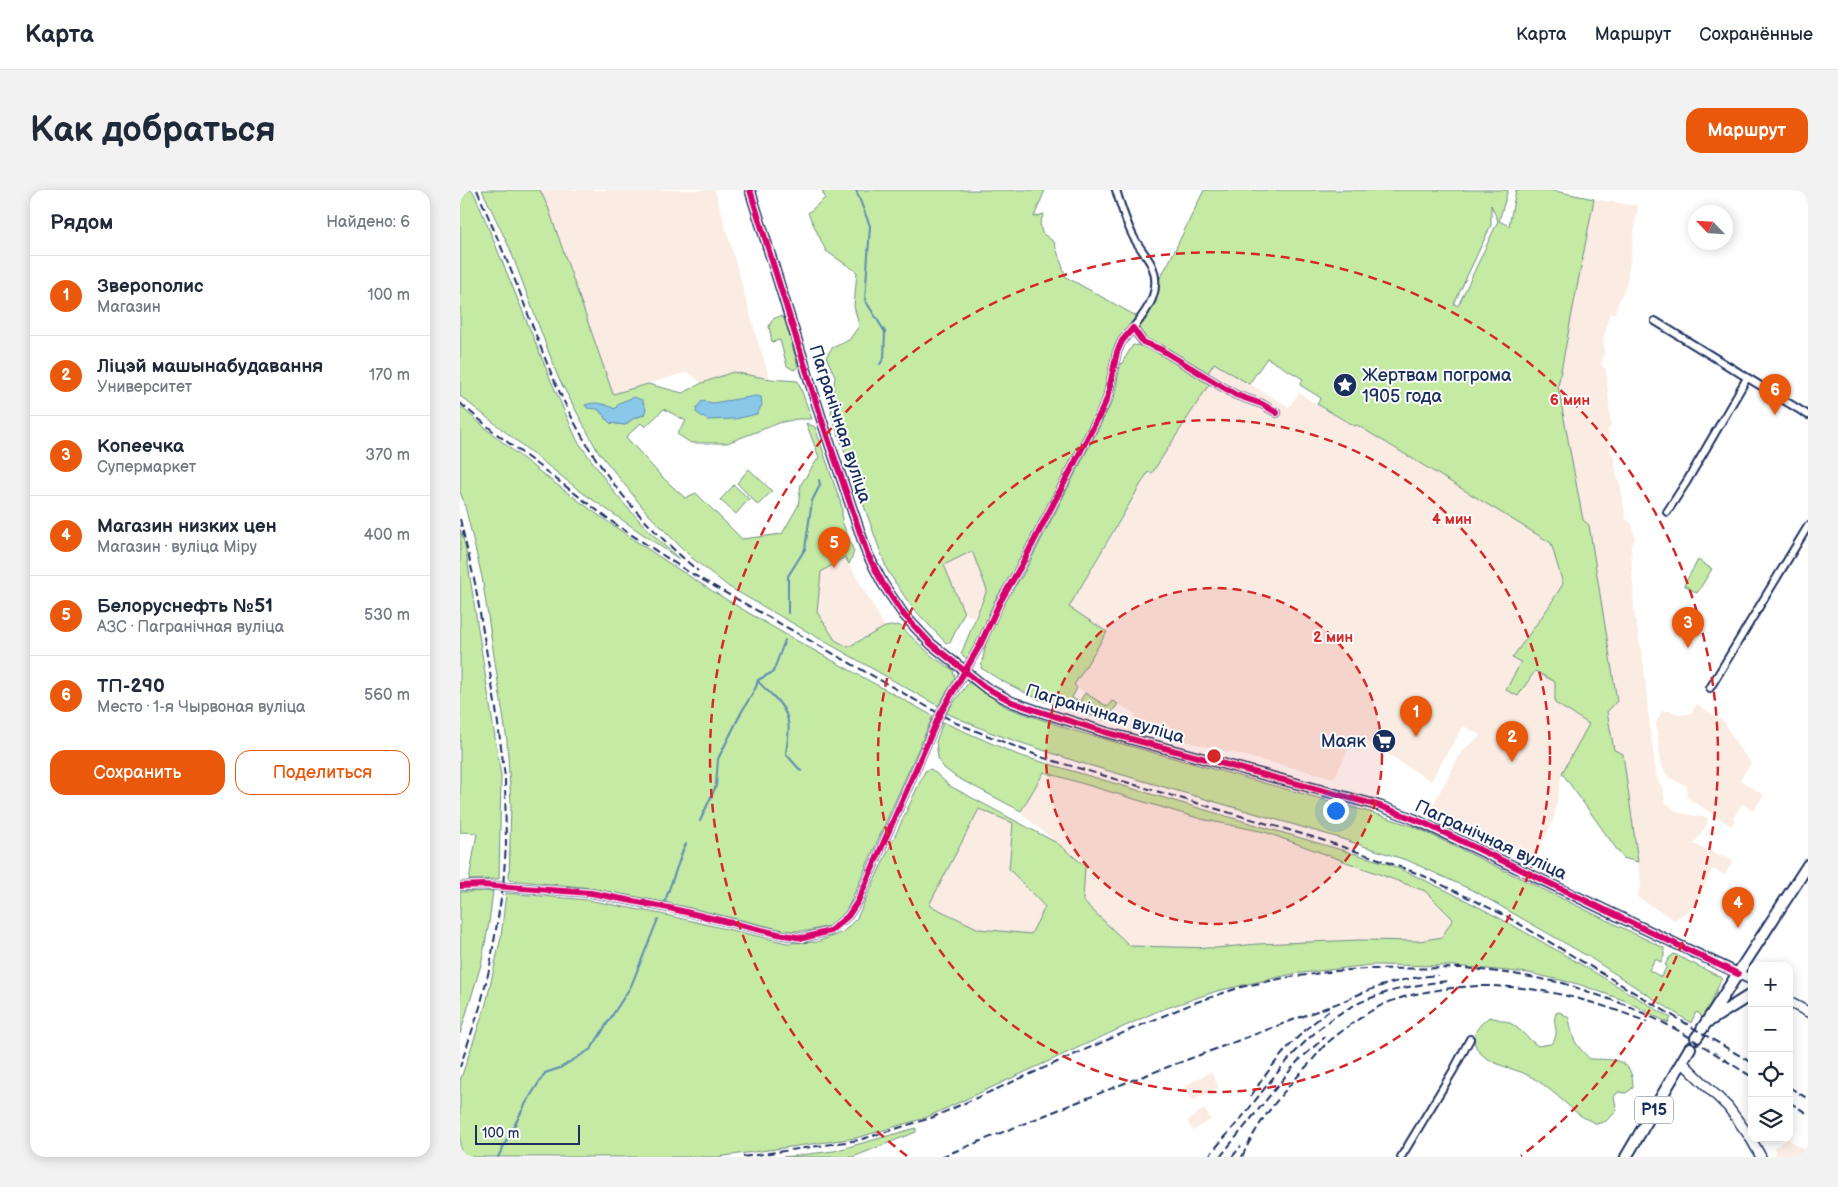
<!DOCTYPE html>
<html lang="ru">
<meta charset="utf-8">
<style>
:root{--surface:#fff;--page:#f2f2f3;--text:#1f2937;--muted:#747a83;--line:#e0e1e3;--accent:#ea580c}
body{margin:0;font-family:"Balsamiq Sans",sans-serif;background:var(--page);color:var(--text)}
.controls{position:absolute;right:15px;bottom:15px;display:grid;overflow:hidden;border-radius:10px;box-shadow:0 2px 12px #0003}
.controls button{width:45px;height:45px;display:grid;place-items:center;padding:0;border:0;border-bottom:1px solid var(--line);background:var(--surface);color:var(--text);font:25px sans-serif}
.compass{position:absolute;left:1228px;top:15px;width:45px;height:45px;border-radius:50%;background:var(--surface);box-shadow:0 2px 12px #0003;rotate:295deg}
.scale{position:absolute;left:15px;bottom:12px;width:105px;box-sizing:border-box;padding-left:5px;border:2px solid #1b2f5e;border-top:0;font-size:14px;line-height:18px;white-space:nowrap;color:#1b2f5e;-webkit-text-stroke:4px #fff;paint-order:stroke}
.you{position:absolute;left:875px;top:620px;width:18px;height:18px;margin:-12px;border:4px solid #fff;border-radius:50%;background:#1a73e8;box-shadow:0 0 0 8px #1a73e833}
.badge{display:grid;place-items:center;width:32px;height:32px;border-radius:50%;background:var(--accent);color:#fff;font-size:16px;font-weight:700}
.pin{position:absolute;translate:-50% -41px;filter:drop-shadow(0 1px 2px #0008)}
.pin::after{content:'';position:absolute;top:26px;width:18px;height:15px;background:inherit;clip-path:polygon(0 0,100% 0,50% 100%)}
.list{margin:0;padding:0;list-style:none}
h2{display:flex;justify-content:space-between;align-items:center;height:65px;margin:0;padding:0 20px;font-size:21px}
h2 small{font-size:16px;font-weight:400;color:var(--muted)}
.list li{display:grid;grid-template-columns:32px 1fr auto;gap:15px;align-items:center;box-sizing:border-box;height:80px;padding:0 20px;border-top:1px solid var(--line)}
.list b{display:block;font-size:19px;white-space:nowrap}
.list p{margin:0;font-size:16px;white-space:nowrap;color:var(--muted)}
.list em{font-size:16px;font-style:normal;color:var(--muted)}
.actions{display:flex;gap:10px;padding:15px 20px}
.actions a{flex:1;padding:11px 0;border:1px solid var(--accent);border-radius:15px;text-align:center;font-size:18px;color:var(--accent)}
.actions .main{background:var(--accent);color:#fff}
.icon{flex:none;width:28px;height:28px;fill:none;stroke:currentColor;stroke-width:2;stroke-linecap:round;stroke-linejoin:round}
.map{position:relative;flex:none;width:1348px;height:967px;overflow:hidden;border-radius:15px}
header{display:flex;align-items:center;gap:30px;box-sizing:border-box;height:70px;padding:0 25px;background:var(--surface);border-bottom:1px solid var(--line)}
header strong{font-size:24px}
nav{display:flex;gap:28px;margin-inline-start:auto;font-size:18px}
.intro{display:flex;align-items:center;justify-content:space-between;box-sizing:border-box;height:120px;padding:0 30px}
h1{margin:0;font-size:35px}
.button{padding:12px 22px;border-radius:15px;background:var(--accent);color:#fff;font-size:18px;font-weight:700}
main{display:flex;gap:30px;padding:0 30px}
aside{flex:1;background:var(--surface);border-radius:15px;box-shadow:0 2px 12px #0003}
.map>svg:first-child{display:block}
.built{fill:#faece2}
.green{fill:#c5eaa4;stroke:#708c81;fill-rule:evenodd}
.water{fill:#8ac8ea;stroke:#5e8bb2}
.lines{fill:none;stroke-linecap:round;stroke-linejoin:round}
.stream{stroke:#5e8bb2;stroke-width:2}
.street-casing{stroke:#1b2f5e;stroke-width:10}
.secondary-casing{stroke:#1b2f5e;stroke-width:12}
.primary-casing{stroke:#1b2f5e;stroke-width:14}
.street{stroke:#fff;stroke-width:6}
.secondary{stroke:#fff;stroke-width:9}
.primary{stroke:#fff;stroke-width:10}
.rail{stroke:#1b2f5e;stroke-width:2;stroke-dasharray:8 4;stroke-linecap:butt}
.cycleway-casing{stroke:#fff;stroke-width:9}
.cycleway{stroke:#d6006c;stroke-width:6}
.ring{fill:none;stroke:#d62828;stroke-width:2.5;stroke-dasharray:9 6}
.labels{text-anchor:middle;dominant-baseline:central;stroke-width:4;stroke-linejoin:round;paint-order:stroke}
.shield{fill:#fff;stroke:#5f6d8e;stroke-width:1}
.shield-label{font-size:16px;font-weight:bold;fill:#1b2f5e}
.poi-label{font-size:18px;fill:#1b2f5e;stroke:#fff;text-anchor:start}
.street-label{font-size:18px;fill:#1b2f5e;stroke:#fff}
.centre{fill:#d62828;stroke:#fff;stroke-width:2.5}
.ring-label{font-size:15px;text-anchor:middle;font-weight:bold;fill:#d62828;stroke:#fff;stroke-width:4;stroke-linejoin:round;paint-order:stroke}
</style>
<header>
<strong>Карта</strong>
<nav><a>Карта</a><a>Маршрут</a><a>Сохранённые</a></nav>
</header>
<div class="intro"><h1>Как добраться</h1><a class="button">Маршрут</a></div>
<main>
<aside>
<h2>Рядом<small>Найдено: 6</small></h2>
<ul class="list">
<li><span class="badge">1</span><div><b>Зверополис</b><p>Магазин</p></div><em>100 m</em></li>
<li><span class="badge">2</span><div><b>Ліцэй машынабудавання</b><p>Университет</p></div><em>170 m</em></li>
<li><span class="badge">3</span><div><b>Копеечка</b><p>Супермаркет</p></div><em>370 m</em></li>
<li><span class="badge">4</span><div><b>Магазин низких цен</b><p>Магазин · вуліца Міру</p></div><em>400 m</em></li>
<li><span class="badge">5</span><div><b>Белоруснефть №51</b><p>АЗС · Пагранічная вуліца</p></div><em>530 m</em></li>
<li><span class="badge">6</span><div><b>ТП-290</b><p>Место · 1-я Чырвоная вуліца</p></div><em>560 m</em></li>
</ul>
<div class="actions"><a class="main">Сохранить</a><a>Поделиться</a></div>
</aside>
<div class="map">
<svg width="1348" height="967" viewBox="0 0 1348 967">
<rect width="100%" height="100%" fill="#fff"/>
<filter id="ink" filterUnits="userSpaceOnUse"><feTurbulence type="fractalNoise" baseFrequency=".02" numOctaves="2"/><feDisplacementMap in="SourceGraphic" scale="10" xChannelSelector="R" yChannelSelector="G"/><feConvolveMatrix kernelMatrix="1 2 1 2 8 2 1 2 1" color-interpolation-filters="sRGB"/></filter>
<g filter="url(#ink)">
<g class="built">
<path d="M 74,0 L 255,0 L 296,145 L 310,189 L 273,182 L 242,193 L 228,182 L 153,204 Z"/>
<path d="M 1134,9 L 1178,16 L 1167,92 L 1154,124 L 1150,123 L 1143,151 L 1145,159 L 1141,175 L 1146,179 L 1151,236 L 1148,239 L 1151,262 L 1154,266 L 1157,288 L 1160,292 L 1166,329 L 1172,334 L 1175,349 L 1171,356 L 1174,420 L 1184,477 L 1189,531 L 1197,590 L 1203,598 L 1205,612 L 1219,623 L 1248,628 L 1247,635 L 1234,654 L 1273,671 L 1265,685 L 1252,679 L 1235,717 L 1214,730 L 1177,707 L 1181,693 L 1163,565 L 1154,560 L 1147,522 L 1129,335 L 1123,331 L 1098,196 Z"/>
<path d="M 754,173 L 829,217 L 839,203 L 894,236 L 897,235 L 956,271 L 1091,353 L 1103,394 L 1088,418 L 1053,467 L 1061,472 L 1058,505 L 1075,481 L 1095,492 L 1095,513 L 1129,534 L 1102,583 L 1094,628 L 1075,668 L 970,620 L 1002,561 L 1021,545 L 1003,536 L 971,591 L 906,551 L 900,561 L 890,556 L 874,588 L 671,538 L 676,524 L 652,511 L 649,517 L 614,496 L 609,418 L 689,282 L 692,283 L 751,191 L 747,187 L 748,183 Z"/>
<path d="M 512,360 L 527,400 L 515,428 L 504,423 L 484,375 Z"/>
<path d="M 385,367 L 425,437 L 388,457 L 375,450 L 357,422 L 361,382 Z"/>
<path d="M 1237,514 L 1264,532 L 1277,555 L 1291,573 L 1280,590 L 1304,605 L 1293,621 L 1282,614 L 1273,628 L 1275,630 L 1271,636 L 1226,607 L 1227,596 L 1209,588 L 1201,575 L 1196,534 L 1202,521 L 1210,521 L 1222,525 L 1231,523 Z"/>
<path d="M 584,582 L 741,629 L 805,642 L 965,701 L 993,729 L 982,747 L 959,751 L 901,750 L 797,754 L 756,758 L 670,756 L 623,711 L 625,676 L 564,626 L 561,621 Z"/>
<path d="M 519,619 L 553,633 L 549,679 L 585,717 L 571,744 L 519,739 L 469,715 Z"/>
<path d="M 751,882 L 759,897 L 732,911 L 724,896 Z"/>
<path d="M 744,919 L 751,929 L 733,941 L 727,931 Z"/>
<path d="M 1328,949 L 1348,962 L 1348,967 L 1317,967 L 1314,958 Z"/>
</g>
<g class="green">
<path d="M 0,0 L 12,0 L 15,5 L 92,193 L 117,250 L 157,306 L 190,342 L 219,369 L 120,301 L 0,206 Z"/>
<path d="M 22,0 L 80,0 L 88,17 L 153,204 L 188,194 L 223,203 L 242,193 L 273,182 L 310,189 L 338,191 L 352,229 L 337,229 L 322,232 L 267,253 L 231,253 L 217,244 L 226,231 L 204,219 L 185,237 L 181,233 L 166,247 L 201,286 L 225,308 L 236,303 L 282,349 L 322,344 L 338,316 L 341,294 L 359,267 L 346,233 L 355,237 L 382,317 L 382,331 L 394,362 L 389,374 L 385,367 L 361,382 L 357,422 L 375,450 L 388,457 L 425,437 L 439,435 L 472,466 L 493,480 L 495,489 L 478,516 L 269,397 L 232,368 L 188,324 L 137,260 L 98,187 L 50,59 ZM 138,219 L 155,219 L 184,225 L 174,228 L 165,235 L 150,233 Z"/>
<path d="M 362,0 L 585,0 L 574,27 L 584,24 L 580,33 L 582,43 L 594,52 L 606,87 L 678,127 L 709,72 L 744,0 L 1048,0 L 1039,31 L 1049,36 L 1056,0 L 1090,0 L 1134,9 L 1098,196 L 1123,330 L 1129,335 L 1157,511 L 1147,522 L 1154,560 L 1163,564 L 1178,672 L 1163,668 L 1102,583 L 1129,534 L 1095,513 L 1095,492 L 1075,481 L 1058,506 L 1046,500 L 1061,472 L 1052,468 L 1088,418 L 1103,394 L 1091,353 L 897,235 L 894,236 L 857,214 L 861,208 L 840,195 L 843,189 L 807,168 L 789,194 L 754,173 L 748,183 L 702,156 L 668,144 L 655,170 L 647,206 L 557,378 L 535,410 L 516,455 L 507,469 L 501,464 L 527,400 L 512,361 L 484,375 L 504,423 L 490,453 L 486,453 L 451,416 L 427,380 L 371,224 L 375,186 L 366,167 L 372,158 L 389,150 L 399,136 L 394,116 L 397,82 L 366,61 L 348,23 L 365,8 ZM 1031,15 L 1038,31 L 998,116 L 994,114 L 1031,35 Z"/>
<path d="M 320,126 L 325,128 L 338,177 L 334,180 L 327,176 L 320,150 L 312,152 L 309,136 L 313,129 Z"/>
<path d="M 673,155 C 702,157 726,178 750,193 L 692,283 L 688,282 L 609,417 L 647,442 L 614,495 L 617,498 L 612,508 L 619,512 L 625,503 L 648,517 L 652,511 L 658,514 L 646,530 L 578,509 L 542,491 L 521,478 L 526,453 L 543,412 L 563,385 L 654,208 L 660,176 Z"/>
<path d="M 0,216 C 69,277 144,331 221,381 C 302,434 389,479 473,526 L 386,722 L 370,736 L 348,741 L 327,741 L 222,716 L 122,697 L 49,690 L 51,613 L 47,551 L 22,387 L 4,312 L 0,302 Z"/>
<path d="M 289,279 L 312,301 L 298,315 L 277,293 Z"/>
<path d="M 274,295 L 289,309 L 276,324 L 260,310 Z"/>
<path d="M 0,339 L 5,355 L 41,586 L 39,689 L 9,690 L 17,643 L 0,642 Z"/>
<path d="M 1238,370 L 1252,379 L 1237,403 L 1224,395 Z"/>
<path d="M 509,492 L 548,518 L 615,541 L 913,623 L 955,637 L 1204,758 L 1204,766 L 1201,772 L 1195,769 L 1189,780 L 1201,787 L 1207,776 L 1205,775 L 1209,768 L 1214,764 L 1262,788 L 1243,830 L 1240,824 L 1236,822 L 1231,833 L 1129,767 L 1016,702 L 949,671 L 876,647 L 618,572 L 532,543 L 486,523 Z"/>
<path d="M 483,532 L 558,565 L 926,673 C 1026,715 1118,773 1211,828 L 1208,833 L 1166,811 L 1118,794 L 1069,783 L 994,776 L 911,775 L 833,784 L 757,801 L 698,821 L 465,928 L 396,948 L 257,967 L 0,967 L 0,891 L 26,814 L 41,747 L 46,703 L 128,710 L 201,724 L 327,753 L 357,752 L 383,742 L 397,728 L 465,581 L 471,579 L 490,596 L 597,653 L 625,676 L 623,711 L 670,756 L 756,758 L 797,754 L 901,750 L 959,751 L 982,747 L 993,729 L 965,701 L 805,642 L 741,629 L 584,582 L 561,621 L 496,587 L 484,578 L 478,568 L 476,552 ZM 519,619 L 553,633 L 549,679 L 585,717 L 571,744 L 519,739 L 469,715 Z"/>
<path d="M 33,701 L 29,733 L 21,775 L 0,844 L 0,702 Z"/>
<path d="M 1100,822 L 1109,828 C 1113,851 1114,853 1130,869 C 1153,870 1173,866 1173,898 L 1166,903 L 1158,902 L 1154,907 L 1157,921 L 1146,931 L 1137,934 C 1131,931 1123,928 1117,923 C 1099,908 1083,891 1061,882 C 1048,878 1024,871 1017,859 C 1009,845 1019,835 1029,827 C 1038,829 1049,831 1056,837 C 1064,843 1069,850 1078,856 L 1091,854 C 1102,841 1091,836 1096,823 Z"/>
<path d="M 456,938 L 456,942 L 393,967 L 323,967 L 374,961 Z"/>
</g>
<g class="water">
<path d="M 296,206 L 301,207 L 302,215 L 297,224 L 275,229 L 247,230 L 236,222 L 237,217 L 242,211 L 253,213 Z"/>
<path d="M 174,207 L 182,210 L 186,219 L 184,225 L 174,228 L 165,235 L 150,233 L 138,219 L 127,218 L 125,215 C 136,211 145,214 155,219 L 159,213 Z"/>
</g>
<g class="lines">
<g class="stream">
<path d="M 396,0 L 410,36 L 405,110 L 425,142 L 424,168 L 420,174"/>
<path d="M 328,423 L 328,386 L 345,359 L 352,311 L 360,295 L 359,290"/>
<path d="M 298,491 C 305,500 314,505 320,514 C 333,530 328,545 326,564 L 341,581"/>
<path d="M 240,631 L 256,596 L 258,569 L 281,523 L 296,497 L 298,490 L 313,482 L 325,450"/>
<path d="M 205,711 L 223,660 L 226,654"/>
<path d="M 38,967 L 66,913 L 85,883 L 100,878 L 131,859 L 171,796 L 198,729"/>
</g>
<g class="street-casing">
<g id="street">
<path d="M 656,0 C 661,16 666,33 674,48 C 679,57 686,65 691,74 C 703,99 688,120 673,138"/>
<path d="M 1195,131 L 1348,225"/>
<path d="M 1207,322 L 1227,291 L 1287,188"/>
<path d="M 1250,498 L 1348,336"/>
<path d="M 0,696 L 22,695 L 131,703 L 209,718 L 318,744 L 343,748 L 370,741 L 388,726 L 398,711 L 480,524 L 520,455 L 540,412 L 561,376 L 640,224 L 647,209 L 657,162 L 662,151 L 673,138 L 683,152 L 700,159 L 776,205 L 802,214 L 817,223"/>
<path d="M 941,967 L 993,881 L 1010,849"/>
</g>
</g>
<g class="secondary-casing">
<g id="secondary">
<path d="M 290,0 L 363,234 L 407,363 L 423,394 L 444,425 L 471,454 L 525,497 L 552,512 L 575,520 L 645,542 L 920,616 L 954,629 L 1292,790"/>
<path d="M 1329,812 L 1348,822"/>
<path d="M 1222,872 L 1268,917 L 1290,947 L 1301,967"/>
</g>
</g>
<g class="primary-casing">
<g id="primary">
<path d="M 1249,831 L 1292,804"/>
<path d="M 1242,839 L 1348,675"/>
<path d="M 1236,848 L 1239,844"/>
<path d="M 1166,967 L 1230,858"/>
</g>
</g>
<use href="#street" class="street"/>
<use href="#secondary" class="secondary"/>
<use href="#primary" class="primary"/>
<g class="rail">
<path d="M 17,0 C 32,36 48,72 62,108 C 84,167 106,227 143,279 C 169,317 203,351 238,381"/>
<path d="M 0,213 L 33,241 L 155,334 L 227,381 L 496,533 L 584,568 L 859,649 L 919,669 L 964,686 L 1046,726 L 1292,873"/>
<path d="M 0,329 L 15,393 L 36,519 L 45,587 L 46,655 L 43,697 L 30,776 L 20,817 L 0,877"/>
<path d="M 885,811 C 916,795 944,788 978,785"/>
<path d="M 1329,897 L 1348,909"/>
<path d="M 791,906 C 813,872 838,843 870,820"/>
<path d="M 1329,912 L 1348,924"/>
<path d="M 283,967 L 399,950 L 471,928 L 672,839 L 734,813 L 781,797 L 824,788 L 876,781 L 907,779 L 1005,778 L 1054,784 L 1103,793 L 1166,815 L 1200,831 L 1221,842 L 1292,887"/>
<path d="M 481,967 L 665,893 L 889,809"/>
<path d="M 748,967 C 761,951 775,936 788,920 C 817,882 854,833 899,813 C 927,800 958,794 988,791"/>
<path d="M 760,967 L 837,872 L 865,847"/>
<path d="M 772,967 L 781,956"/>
<path d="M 782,967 C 798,931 819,907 845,878 C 852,871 858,863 865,855 C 876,845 898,829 911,821 C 929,810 952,804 972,801 C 1046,787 1118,804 1187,832"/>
</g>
<g class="cycleway-casing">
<g id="cycleway">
<path d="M 290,0 L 363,234 L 407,363 L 423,394 L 444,425 L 471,454 L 525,497 L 552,512 L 575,520 L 645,542 L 920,616 L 964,633 L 1278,784"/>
<path d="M 0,696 L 22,695 L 131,703 L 209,718 L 318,744 L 343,748 L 370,741 L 388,726 L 398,711 L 480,524 L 520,455 L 540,412 L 561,376 L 640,224 L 647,209 L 657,162 L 662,151 L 673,138 L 683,152 L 700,159 L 776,205 L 802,214 L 817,223"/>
</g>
</g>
<use href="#cycleway" class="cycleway"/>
</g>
</g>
<circle cx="754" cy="566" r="168" fill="#d62828" fill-opacity=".12"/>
<g class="ring">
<circle cx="754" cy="566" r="168"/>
<circle cx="754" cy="566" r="336"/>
<path d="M447 966A504 504 0 1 1 1061 966"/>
</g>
<defs>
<g id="sight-disc" transform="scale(1.25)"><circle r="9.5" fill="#1b2f5e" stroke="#fff"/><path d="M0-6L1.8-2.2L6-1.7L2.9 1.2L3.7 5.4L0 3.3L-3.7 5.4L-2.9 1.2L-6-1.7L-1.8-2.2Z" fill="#fff"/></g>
<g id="supermarket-disc" transform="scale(1.25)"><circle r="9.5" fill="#1b2f5e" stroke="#fff"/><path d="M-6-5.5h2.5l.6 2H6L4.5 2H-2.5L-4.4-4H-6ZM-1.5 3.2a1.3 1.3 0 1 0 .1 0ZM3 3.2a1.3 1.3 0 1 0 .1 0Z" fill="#fff"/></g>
</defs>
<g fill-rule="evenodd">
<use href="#sight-disc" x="885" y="195"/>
<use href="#supermarket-disc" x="924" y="551"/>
</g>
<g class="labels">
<rect class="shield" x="1175" y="906.5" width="38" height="27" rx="4"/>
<g class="shield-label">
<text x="1194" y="920">Р15</text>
</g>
<g class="poi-label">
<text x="902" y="185">Жертвам погрома<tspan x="902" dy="21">1905 года</tspan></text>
<text x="906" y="551" text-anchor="end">Маяк</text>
</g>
<g class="street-label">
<text transform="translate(380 234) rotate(72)">Пагранічная вуліца</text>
<text transform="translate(645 524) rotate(17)">Пагранічная вуліца</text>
<text transform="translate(1031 650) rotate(25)">Пагранічная вуліца</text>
</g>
</g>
<circle cx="754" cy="566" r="8" class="centre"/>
<g class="ring-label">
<text x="1110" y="215">6 мин</text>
<text x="992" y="334">4 мин</text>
<text x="873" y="452">2 мин</text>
</g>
</svg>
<div class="controls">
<button>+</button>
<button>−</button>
<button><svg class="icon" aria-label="locate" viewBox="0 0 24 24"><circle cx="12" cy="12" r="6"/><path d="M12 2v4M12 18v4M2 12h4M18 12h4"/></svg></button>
<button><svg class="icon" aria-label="layers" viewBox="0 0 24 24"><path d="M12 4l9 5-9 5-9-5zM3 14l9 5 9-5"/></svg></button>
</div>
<svg class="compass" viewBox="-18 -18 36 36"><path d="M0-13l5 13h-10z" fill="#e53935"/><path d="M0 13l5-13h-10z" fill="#747a83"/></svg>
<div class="scale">100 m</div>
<div class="you"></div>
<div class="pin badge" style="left:956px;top:547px">1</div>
<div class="pin badge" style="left:1052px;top:572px">2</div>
<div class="pin badge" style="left:1228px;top:458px">3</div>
<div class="pin badge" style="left:1278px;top:738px">4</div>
<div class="pin badge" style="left:374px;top:378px">5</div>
<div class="pin badge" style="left:1315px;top:225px">6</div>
</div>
</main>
